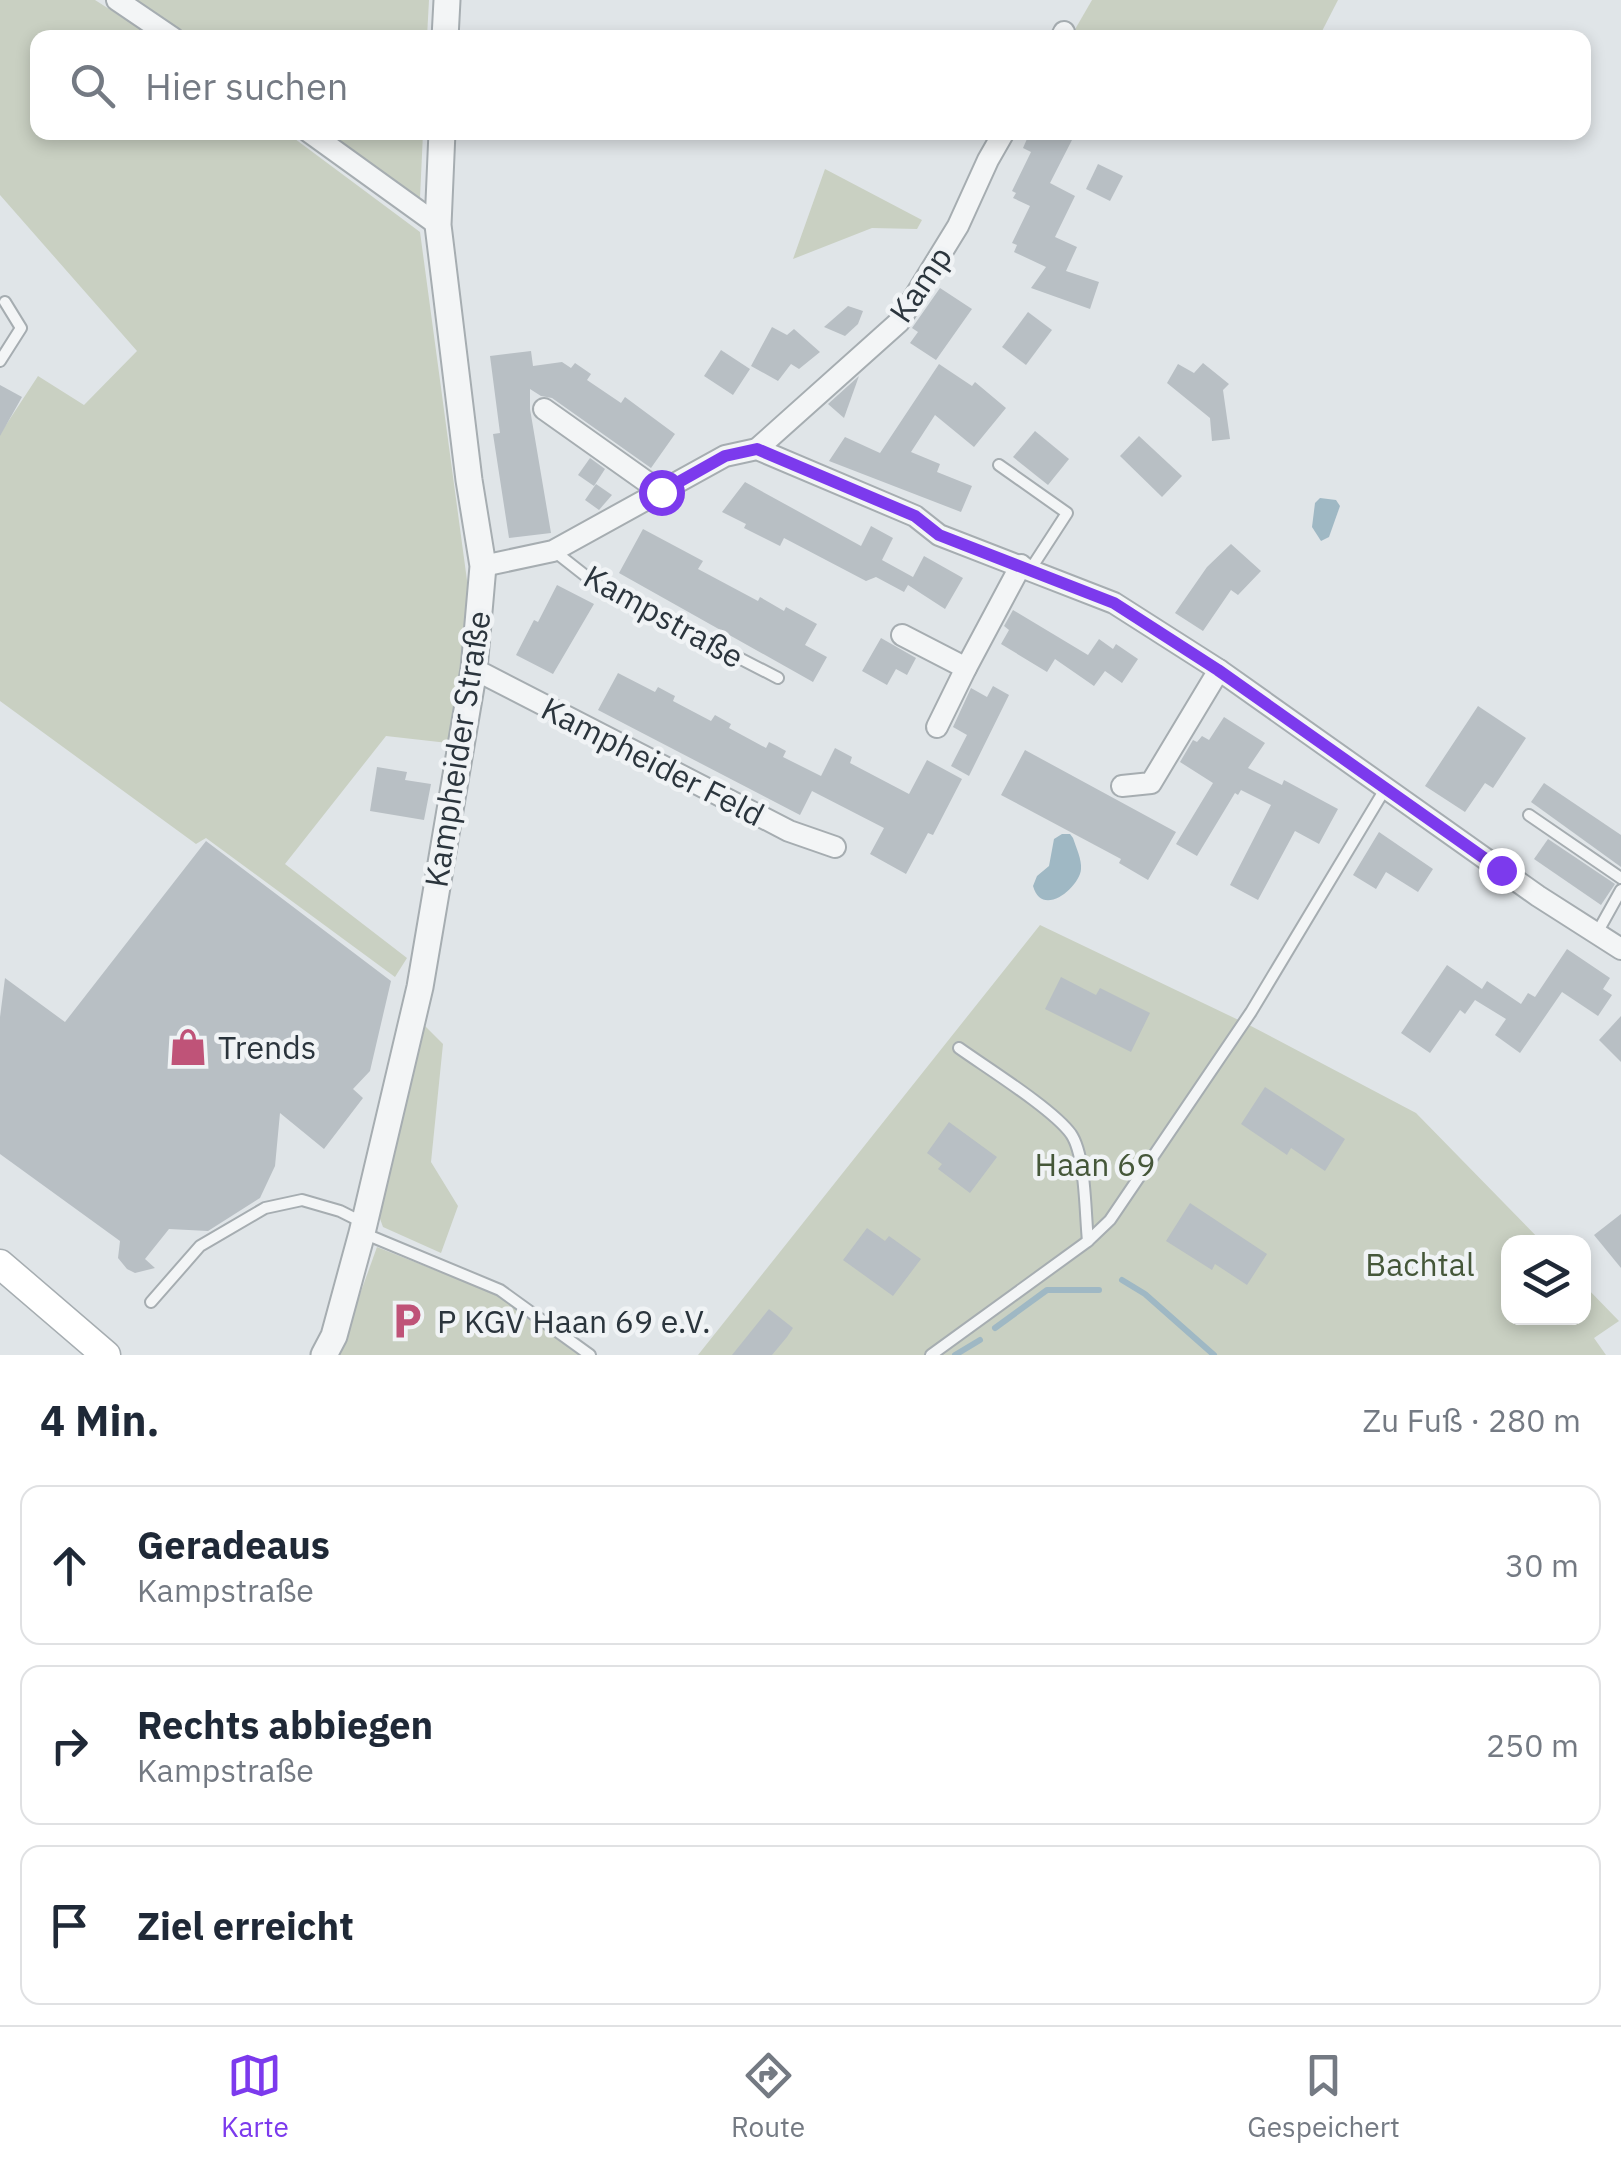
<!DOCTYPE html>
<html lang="de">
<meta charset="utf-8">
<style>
:root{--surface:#fff;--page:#f2f2f3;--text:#1f2937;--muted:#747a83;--line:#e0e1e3;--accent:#7c3aed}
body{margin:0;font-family:"IBM Plex Sans",sans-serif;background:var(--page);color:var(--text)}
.controls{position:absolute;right:30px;bottom:30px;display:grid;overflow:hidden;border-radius:20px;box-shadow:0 5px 15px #0003}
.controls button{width:90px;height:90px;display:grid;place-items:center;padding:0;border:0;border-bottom:2px solid var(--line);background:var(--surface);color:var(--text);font:50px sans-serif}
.stop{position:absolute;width:30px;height:30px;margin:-22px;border:8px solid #7c3aed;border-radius:50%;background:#fff}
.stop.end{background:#7c3aed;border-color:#fff;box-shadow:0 2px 10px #0008}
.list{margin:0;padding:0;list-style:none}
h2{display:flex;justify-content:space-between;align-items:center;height:130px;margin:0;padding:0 40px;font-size:42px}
h2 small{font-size:32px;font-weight:400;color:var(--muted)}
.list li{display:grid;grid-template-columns:65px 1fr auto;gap:30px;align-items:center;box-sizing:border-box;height:160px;margin:0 20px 20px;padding:0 20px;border:2px solid var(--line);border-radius:20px}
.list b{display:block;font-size:38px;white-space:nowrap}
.list p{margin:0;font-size:32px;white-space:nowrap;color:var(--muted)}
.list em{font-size:32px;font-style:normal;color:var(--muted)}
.icon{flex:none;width:55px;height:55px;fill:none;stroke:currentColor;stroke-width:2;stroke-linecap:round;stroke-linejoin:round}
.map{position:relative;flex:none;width:1621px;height:1355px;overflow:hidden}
.search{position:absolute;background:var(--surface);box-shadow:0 5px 15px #0003;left:30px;right:30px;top:30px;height:110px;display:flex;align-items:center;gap:25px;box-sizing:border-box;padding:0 35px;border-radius:20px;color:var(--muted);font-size:38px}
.sheet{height:670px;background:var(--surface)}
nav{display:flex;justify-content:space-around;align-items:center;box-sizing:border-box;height:140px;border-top:2px solid var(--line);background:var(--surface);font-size:28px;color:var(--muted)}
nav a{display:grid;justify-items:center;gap:5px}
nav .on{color:var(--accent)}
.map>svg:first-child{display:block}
.green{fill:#c9d0c2}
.water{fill:#9fb8c4}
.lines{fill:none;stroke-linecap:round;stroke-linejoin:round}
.stream{stroke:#9fb8c4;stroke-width:6}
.building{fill:#b8bfc4}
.service-casing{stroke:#a6adb1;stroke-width:14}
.minor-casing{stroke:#a6adb1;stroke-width:24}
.tertiary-casing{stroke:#a6adb1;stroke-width:29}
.secondary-casing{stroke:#a6adb1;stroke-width:31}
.service{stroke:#f3f5f6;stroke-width:10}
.minor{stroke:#f3f5f6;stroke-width:20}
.tertiary{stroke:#f3f5f6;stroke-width:25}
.secondary{stroke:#fff;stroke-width:28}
.route{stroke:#7c3aed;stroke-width:12}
.labels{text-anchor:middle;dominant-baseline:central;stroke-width:9;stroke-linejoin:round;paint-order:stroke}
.street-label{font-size:32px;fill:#2b353d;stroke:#f0f3f5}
.poi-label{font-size:32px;fill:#2b353d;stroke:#f0f3f5;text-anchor:start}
.park-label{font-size:32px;fill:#455739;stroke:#f0f3f5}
</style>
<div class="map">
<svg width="1621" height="1355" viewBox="0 0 1621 1355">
<rect width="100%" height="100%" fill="#e0e5e8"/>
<g class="green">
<path d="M 0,0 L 95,0 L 153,37 L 38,38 L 38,132 L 287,133 L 420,232 L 471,610 L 448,743 L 386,736 L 285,864 L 407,958 L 395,977 L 206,838 L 196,844 L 0,701 L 0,434 L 38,376 L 84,405 L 137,351 L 0,195 Z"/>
<path d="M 137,0 L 429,0 L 427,37 L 190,37 Z"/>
<path d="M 1092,0 L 1338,0 L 1319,37 L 1070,38 Z"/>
<path d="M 326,133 L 423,133 L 420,198 Z"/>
<path d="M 825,169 L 922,220 L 917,229 L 872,228 L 793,259 Z"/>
<path d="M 1040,925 L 1249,1025 L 1416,1113 L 1542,1242 L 1508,1242 L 1508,1318 L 1584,1318 L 1584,1285 L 1619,1321 L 1594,1338 L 1606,1355 L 698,1355 Z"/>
<path d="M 424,1025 L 443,1044 L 431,1162 L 458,1206 L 441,1253 L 383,1227 L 379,1216 Z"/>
<path d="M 377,1247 L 498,1295 L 579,1355 L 338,1355 Z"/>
</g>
<g class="water">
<path d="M 1320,498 L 1336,500 L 1340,506 L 1329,537 L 1321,541 L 1312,527 L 1315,503 Z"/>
<path d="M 1062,834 L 1070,834 L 1073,838 C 1076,847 1082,860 1081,869 C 1080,887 1042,919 1033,886 L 1037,876 L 1049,866 L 1054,839 Z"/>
</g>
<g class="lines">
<g class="stream">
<path d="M 1122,1280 L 1145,1294 L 1214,1355"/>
<path d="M 995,1328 L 1047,1290 L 1099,1290"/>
<path d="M 955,1355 L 980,1340"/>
</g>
</g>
<g class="building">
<path d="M 1030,132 L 1063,132 L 1073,138 L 1050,183 L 1075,196 L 1055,237 L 1077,247 L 1066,271 L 1099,282 L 1090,309 L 1031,288 L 1046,267 L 1014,252 L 1017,245 L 1012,243 L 1030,206 L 1013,198 L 1016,193 L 1012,191 L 1031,152 L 1023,148 Z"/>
<path d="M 1098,164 L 1123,176 L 1110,201 L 1086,189 Z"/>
<path d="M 940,288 L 972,309 L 936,360 L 910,343 L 918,332 L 912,328 Z"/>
<path d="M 848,306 L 863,311 L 858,324 L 845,336 L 824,327 Z"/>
<path d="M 1028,312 L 1052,330 L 1026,365 L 1002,347 Z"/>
<path d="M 772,327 L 787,335 L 794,329 L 820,352 L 799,369 L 791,364 L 778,381 L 751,366 Z"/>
<path d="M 721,350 L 750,369 L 733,395 L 704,376 Z"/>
<path d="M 531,351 L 533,366 L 562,362 L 571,368 L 575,363 L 591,374 L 587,380 L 621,403 L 625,397 L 675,434 L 651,468 L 552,398 L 541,396 L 530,389 L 530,409 L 551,533 L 509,538 L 493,434 L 500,433 L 490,356 Z"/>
<path d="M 1203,363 L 1229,384 L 1223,390 L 1230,439 L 1212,441 L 1210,418 L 1167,383 L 1178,364 L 1194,373 Z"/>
<path d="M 939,364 L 972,386 L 975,382 L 1006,408 L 974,447 L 935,415 L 911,452 L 940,464 L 937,472 L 972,486 L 961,512 L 829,461 L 845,437 L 880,453 Z"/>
<path d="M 859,376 L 844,418 L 828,404 Z"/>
<path d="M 0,385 L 22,397 L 0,436 Z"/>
<path d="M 1035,431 L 1069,459 L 1048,485 L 1013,457 Z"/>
<path d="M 1139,436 L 1182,476 L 1162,497 L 1120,456 Z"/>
<path d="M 590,458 L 605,469 L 594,486 L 578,475 Z"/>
<path d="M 745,482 L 861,546 L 871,526 L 893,538 L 882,560 L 913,577 L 924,556 L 963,578 L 945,609 L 908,585 L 904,592 L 876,577 L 866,581 L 784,538 L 780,546 L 744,528 L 746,524 L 722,512 Z"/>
<path d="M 596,484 L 612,495 L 599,510 L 585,500 Z"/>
<path d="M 643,529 L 703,561 L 698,569 L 758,601 L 760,597 L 784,611 L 786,607 L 817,624 L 805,645 L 827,657 L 813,682 L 619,573 Z"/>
<path d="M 1231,544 L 1261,571 L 1238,595 L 1231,590 L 1203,631 L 1175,613 L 1207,567 Z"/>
<path d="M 557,585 L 594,604 L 553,674 L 516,655 L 534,620 L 538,622 Z"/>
<path d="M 1013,610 L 1088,655 L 1099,639 L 1113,649 L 1116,644 L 1138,659 L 1122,683 L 1105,671 L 1094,686 L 1055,659 L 1047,672 L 1001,644 L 1009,630 L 1004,626 Z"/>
<path d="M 881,638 L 916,658 L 907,675 L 896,669 L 887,685 L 862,671 Z"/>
<path d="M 618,673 L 655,692 L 658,687 L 671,694 L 675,696 L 673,701 L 711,721 L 715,715 L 731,724 L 729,728 L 766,748 L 769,742 L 777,746 L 786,751 L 783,757 L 821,776 L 835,748 L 852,757 L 850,763 L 909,794 L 927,760 L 962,779 L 933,835 L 928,833 L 906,874 L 870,854 L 884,828 L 812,791 L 800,815 L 598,710 Z"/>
<path d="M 993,686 L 1009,695 L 969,776 L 951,766 L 967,735 L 953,727 L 971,688 L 987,697 Z"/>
<path d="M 1478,706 L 1526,738 L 1493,788 L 1485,783 L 1465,812 L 1425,786 Z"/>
<path d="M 1224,717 L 1265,743 L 1248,768 L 1282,785 L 1284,780 L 1338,809 L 1319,844 L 1295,831 L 1258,900 L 1230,885 L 1271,805 L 1241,790 L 1238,795 L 1235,793 L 1197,856 L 1176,844 L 1213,783 L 1180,762 L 1193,740 L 1197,742 L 1202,736 L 1209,740 Z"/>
<path d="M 1025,750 L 1176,832 L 1148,880 L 1119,863 L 1121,859 L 1001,795 Z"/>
<path d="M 377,767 L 407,772 L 405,780 L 431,784 L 424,820 L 370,811 Z"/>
<path d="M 1544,783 L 1621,835 L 1621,867 L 1531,802 Z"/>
<path d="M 1379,832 L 1433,869 L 1418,892 L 1386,872 L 1376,889 L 1353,875 Z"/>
<path d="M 1548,839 L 1615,884 L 1601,905 L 1534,859 Z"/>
<path d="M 206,841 L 391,981 L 370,1071 L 353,1089 L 363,1098 L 324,1149 L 280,1113 L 275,1166 L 260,1198 L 208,1231 L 169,1229 L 145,1259 L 155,1268 L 135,1273 L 127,1269 L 118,1258 L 120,1241 L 0,1154 L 0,1017 L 5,978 L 65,1022 Z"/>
<path d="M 1567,949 L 1610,978 L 1603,989 L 1612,995 L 1598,1016 L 1562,992 L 1520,1053 L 1495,1035 L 1506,1019 L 1475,1000 L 1465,1014 L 1460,1010 L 1430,1053 L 1401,1033 L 1447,965 L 1482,989 L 1487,981 L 1521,1004 L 1528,993 L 1535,997 Z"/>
<path d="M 1061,977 L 1096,995 L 1100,988 L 1150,1013 L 1131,1052 L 1045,1009 Z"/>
<path d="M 1621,1016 L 1621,1062 L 1599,1040 Z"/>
<path d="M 1265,1087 L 1345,1139 L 1325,1171 L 1291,1148 L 1287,1155 L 1241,1124 Z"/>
<path d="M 949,1122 L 997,1157 L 970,1193 L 938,1169 L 942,1164 L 927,1153 Z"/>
<path d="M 1190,1203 L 1267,1254 L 1247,1285 L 1215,1264 L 1212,1270 L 1166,1241 Z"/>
<path d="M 1621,1214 L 1621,1268 L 1594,1235 Z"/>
<path d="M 867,1228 L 885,1241 L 889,1236 L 921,1259 L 893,1296 L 843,1260 Z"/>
<path d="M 769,1309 L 793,1328 L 787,1337 L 772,1355 L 732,1355 Z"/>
</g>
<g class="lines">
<g class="service-casing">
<g id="service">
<path d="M 0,361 L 21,328 L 5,302"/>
<path d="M 999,465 L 1067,513 L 1030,570"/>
<path d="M 554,551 L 596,584 L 778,678"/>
<path d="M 1529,815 L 1621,878"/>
<path d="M 1597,933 L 1621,890"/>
<path d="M 959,1048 C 987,1068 1053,1109 1071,1134 C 1086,1156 1085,1214 1088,1241"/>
<path d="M 363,1233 L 500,1290 L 590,1355"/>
<path d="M 151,1302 L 200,1246 L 265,1208 L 302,1200 L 340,1211 L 364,1223"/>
<path d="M 931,1355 L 1088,1241 L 1110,1220 L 1251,1012 L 1385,789"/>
</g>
</g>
<g class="minor-casing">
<g id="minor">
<path d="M 117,0 L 173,38"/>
<path d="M 1061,38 L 1064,32"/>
<path d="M 309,132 L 438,225"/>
<path d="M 544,409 L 661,492"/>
<path d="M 757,449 L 899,322 L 958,226 L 988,160 L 1004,132"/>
<path d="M 483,566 L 553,551 L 725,456 L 757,449 L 915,516 L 939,535 L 1114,603 L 1219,670 L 1538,896 L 1621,949"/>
<path d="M 902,635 L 966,668 L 1021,565"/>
<path d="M 474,669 L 789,831 L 835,847"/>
<path d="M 937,727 L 966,668"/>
<path d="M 1122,786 L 1151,783 L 1219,670"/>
</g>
</g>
<g class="tertiary-casing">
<g id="tertiary">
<path d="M 445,38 L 447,0"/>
<path d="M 324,1355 L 334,1336 L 362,1233 L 420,987 L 474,669 L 483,566 L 469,480 L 438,225 L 442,132"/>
</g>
</g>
<g class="secondary-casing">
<path id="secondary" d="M 0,1264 L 106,1355"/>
</g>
<use href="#service" class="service"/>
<use href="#minor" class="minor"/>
<use href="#tertiary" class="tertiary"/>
<use href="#secondary" class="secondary"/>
</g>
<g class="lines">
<path class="route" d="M 661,492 L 725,456 L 757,449 L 915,516 L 939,535 L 1114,603 L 1218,670 L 1501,870"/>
</g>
<defs>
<g id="shop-bare" transform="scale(3)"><path d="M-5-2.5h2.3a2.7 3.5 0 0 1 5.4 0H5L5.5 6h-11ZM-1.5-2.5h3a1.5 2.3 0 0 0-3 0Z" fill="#bf5378" stroke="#f0f3f5" stroke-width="2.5" paint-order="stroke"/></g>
<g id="parking-bare" transform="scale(3)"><path d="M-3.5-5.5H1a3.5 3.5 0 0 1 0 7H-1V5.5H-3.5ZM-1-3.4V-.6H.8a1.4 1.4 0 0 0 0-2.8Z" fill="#bf5378" stroke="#f0f3f5" stroke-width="2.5" paint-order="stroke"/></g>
</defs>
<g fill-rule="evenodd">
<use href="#shop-bare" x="188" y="1047"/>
<use href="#parking-bare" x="407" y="1321"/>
</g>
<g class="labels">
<g class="street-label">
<text transform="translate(920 284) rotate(-56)">Kamp</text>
<text transform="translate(664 616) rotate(29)">Kampstraße</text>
<text transform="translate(457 749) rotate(-81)">Kampheider Straße</text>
<text transform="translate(653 761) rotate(27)">Kampheider Feld</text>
</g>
<g class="poi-label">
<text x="218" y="1047">Trends</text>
<text x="437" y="1321">P KGV Haan 69 e.V.</text>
</g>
<g class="park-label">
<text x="1095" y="1164">Haan 69</text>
<text x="1420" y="1264">Bachtal</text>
</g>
</g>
</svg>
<div class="controls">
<button><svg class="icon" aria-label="layers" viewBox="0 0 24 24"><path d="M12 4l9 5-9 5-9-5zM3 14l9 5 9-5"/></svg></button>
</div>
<div class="stop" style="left:661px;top:492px"></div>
<div class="stop end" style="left:1501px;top:870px"></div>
<div class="search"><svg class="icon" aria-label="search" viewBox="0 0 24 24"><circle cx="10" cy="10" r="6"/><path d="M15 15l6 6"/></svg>Hier suchen</div>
</div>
<section class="sheet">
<h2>4 Min.<small>Zu Fuß · 280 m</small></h2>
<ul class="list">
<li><svg class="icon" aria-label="ahead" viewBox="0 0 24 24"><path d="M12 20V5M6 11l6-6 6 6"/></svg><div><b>Geradeaus</b><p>Kampstraße</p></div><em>30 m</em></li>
<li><svg class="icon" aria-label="right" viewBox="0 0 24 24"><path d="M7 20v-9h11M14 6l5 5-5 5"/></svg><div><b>Rechts abbiegen</b><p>Kampstraße</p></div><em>250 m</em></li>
<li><svg class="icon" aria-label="arrive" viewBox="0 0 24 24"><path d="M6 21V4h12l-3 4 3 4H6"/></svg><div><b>Ziel erreicht</b></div></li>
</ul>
</section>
<nav>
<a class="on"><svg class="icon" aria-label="map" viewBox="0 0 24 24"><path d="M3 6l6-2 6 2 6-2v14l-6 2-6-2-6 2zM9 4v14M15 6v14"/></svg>Karte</a>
<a><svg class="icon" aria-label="directions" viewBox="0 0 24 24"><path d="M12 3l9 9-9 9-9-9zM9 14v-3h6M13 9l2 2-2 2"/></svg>Route</a>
<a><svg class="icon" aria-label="saved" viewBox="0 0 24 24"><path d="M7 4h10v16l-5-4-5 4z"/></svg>Gespeichert</a>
</nav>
